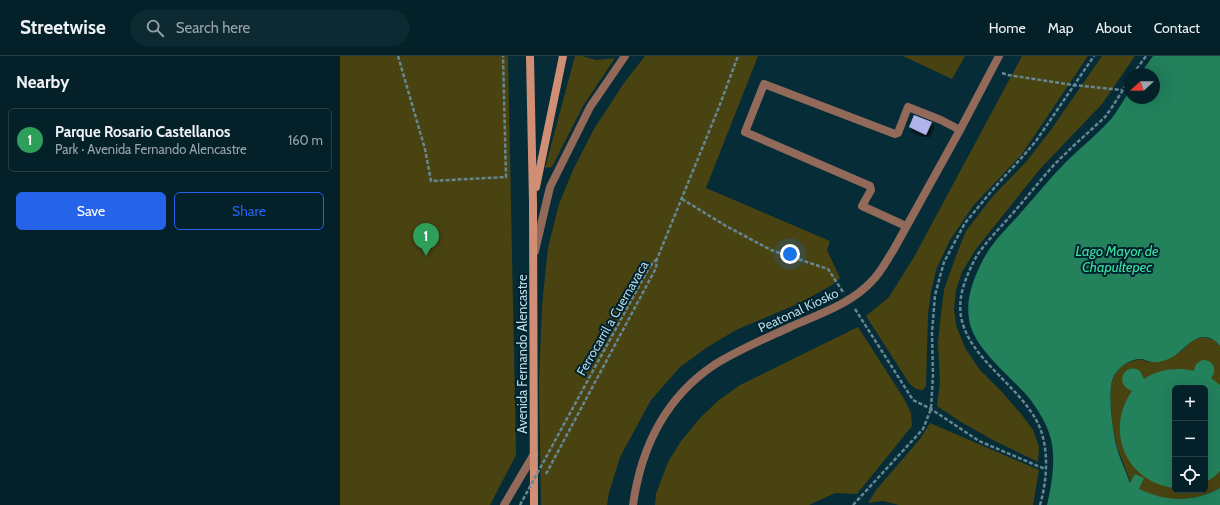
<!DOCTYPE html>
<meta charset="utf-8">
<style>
:root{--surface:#042129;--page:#0d2931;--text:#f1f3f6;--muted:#97a3a8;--line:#253e46;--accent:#2563eb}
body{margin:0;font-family:Cabin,sans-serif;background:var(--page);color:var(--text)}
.controls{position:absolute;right:12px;bottom:12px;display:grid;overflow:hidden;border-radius:6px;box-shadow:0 4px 16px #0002}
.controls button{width:36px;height:36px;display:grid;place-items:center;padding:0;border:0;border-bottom:1px solid var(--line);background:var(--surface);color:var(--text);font:20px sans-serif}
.compass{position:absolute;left:784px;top:12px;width:36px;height:36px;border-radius:50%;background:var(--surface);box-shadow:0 4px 16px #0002;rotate:249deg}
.you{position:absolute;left:450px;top:198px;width:14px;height:14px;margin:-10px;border:3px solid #fff;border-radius:50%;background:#1a73e8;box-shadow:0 0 0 6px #1a73e833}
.badge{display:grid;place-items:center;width:26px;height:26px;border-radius:50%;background:var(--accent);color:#fff;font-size:13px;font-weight:700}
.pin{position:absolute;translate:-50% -33px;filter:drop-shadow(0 1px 2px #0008)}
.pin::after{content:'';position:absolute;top:21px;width:14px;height:12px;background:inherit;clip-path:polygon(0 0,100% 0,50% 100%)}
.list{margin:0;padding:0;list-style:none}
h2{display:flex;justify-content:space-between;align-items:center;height:52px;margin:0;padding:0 16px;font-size:17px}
h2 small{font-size:13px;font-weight:400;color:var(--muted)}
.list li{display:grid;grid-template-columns:26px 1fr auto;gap:12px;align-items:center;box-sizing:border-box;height:64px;margin:0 8px 8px;padding:0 8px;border:1px solid var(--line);border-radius:6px}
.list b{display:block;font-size:15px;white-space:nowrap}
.list p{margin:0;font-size:13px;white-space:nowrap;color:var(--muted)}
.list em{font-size:13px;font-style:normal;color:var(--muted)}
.actions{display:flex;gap:8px;padding:12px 16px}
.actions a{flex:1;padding:9px 0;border:1px solid var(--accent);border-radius:6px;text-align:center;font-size:14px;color:var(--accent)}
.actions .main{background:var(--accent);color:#fff}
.icon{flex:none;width:22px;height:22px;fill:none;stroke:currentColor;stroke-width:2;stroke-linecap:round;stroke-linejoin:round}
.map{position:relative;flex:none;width:880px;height:449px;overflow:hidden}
header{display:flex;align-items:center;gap:24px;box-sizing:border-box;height:56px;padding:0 20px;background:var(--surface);border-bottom:1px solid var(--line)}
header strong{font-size:19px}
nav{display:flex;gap:22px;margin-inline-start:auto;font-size:14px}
.search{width:280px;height:36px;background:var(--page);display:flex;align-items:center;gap:10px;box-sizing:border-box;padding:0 14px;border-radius:22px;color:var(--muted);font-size:15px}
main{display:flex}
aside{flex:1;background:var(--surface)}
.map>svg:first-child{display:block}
.green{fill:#494311;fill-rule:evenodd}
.water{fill:#23815c}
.building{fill:#b1b3e9;filter:url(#shadow)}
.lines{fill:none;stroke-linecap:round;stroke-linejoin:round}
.path{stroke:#658793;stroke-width:2.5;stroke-dasharray:4 2;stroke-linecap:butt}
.lane{stroke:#936a5a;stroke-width:8}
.street{stroke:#936a5a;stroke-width:8}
.secondary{stroke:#d08f75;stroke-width:8}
.path-bridge{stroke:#658793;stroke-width:2.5;stroke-dasharray:4 2;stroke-linecap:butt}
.labels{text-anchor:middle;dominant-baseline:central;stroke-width:4;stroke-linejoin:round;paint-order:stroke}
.street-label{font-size:13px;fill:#b9d9e5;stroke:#00222d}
.water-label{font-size:14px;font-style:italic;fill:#3de0a1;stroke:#00222d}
</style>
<header>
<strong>Streetwise</strong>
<div class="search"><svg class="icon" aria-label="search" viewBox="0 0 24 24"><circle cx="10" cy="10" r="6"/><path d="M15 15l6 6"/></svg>Search here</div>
<nav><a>Home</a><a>Map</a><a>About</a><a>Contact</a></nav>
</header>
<main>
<aside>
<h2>Nearby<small></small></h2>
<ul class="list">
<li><span class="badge" style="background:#2e9e5b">1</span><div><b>Parque Rosario Castellanos</b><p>Park · Avenida Fernando Alencastre</p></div><em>160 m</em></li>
</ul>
<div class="actions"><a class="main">Save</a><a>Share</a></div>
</aside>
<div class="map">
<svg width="880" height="449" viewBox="0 0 880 449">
<defs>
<filter id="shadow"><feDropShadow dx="2.5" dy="4.5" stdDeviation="1" flood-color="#0009"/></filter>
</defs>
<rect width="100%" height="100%" fill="#062c37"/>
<g class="green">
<path d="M 0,0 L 168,0 L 176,399 L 150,449 L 0,449 Z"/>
<path d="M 235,0 L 242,0 L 256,4 L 275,2 L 243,50 L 212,111 L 205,112 Z"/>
<path d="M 305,0 L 418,0 L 366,132 L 490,185 L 487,194 L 500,222 L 492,229 L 460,247 L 396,274 L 366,292 L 340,311 L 311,344 L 280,401 L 269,437 L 267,449 L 201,449 L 199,326 L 202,250 L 208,192 L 219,148 L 233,114 L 254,73 L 284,27 Z"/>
<path d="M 563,0 L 625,0 L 612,23 Z"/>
<path d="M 682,0 L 748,0 L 682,98 L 633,150 L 610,184 L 596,214 L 591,236 L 588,258 L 586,330 L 583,334 C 576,334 574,332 569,327 L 526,260 L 549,241 L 574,201 Z"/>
<path d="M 762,0 L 795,0 L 762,48 L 700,113 L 636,193 L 622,216 L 616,234 L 614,253 L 616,269 L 625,292 L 640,314 L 662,336 L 682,359 L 693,374 L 699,391 L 698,406 L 653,384 L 621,366 L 597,350 L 600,327 L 598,287 L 601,257 L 604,234 L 616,200 L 626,175 L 653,140 L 686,106 L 710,75 Z"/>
<path d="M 518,271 L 563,341 L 571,357 L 572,370 L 517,438 L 495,437 L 469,449 L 315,449 L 316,438 L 328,406 L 341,385 L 360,362 L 379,344 L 400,329 Z"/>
<path d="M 864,281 L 874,284 L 880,290 L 880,432 C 850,447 828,447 798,433 L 795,418 L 791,427 L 777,391 L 772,366 L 770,334 L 773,322 L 779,312 L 789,306 L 801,303 L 808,306 L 840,296 L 853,284 ZM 835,332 L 865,332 L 865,434 L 835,434 Z"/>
<path d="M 590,367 L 699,414 L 693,449 L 559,449 L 543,445 L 528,447 L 536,434 L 580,383 Z"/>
</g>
<g class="water">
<path d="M 813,0 L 880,0 L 880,290 C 876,285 871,281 864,281 C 850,281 840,300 826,304 C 820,306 814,307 808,305 C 806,305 804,303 802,303 C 790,302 777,312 773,322 C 767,336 773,377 777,392 C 780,404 786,415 790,427 L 795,418 L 804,422 L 799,433 C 827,446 852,447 880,432 L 880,449 L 707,449 C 712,428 717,398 709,377 C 705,365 698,354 690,343 C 672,321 633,293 629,263 C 626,245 632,226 640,210 C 648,191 664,175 678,160 C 694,142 709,123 726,106 C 741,91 758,78 772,62 C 779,53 784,43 790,34 L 790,42 L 814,42 L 814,18 L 800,18 Z"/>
<path d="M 863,304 C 873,304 878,314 871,322 L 880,329 L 880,415 L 874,421 L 865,426 L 865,332 L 835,332 L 835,432 C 787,427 764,375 792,335 C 773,328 785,305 800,315 L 804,323 C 819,313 837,311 854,315 C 855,309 857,306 863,304 Z"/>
</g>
<path class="building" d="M 574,59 L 592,66 L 586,79 L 569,71 Z"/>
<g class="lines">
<g class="path">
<path d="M 58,0 L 85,93 L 91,125 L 166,121 L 163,0"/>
<path d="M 662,17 L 668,19 L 733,29 L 782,34"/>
<path d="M 793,18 L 806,0"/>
<path d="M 342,143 L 386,170 L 431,194 L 488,213 L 503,236"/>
<path d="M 310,210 L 317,203"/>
<path d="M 515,253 L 573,344 L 591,353 L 639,385 L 705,413"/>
<path d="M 206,418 L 316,212 L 317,203 L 379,51 L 398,0"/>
<path d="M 513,449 L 583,373 L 591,353 L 593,319 L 592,277 L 595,239 L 604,206 L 625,167 L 655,131 L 684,99 L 696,85 L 754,0"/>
<path d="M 700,449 C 707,425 709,395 700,372 C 680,323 605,294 623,232 C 626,221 631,211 636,201 C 641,193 648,185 655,177 C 665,166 675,155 685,143 C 697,129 709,113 723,100 C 732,91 742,82 752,73 C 756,69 761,65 765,61 C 774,49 782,35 790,23"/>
</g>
<path class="lane" d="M 566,170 L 522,150 L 531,134 L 530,130 L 405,76 L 424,28 L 555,78 L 558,77 L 568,51 L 601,64 L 620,74"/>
<g class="street">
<path d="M 195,195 L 210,131 L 250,51 L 285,0"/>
<path d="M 164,449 L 194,398"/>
<path d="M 293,449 C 301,392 325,342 374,309 C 398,294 424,283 450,271 C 477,259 511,248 532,225 C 541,216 547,204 554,193 L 620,74 L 659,0"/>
</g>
<g class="secondary">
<path d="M 190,0 L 193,147 L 194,449"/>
<path d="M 196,131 L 223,0"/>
</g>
<path class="path-bridge" d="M 180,449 L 310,210"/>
</g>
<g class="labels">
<g class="street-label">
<text transform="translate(458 254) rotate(-25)">Peatonal Kiosko</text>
<text transform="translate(272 262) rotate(-60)">Ferrocarril a Cuernavaca</text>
<text transform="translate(182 298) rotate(-90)">Avenida Fernando Alencastre</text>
</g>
<g class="water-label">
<text x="777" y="195">Lago Mayor de<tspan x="777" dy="16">Chapultepec</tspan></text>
</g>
</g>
</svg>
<div class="controls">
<button>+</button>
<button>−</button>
<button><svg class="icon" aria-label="locate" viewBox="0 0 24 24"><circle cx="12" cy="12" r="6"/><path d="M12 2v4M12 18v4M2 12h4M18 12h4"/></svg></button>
</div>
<svg class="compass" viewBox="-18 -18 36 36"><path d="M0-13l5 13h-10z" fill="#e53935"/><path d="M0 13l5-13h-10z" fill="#97a3a8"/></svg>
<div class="you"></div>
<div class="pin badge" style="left:86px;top:200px;background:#2e9e5b">1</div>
</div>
</main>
